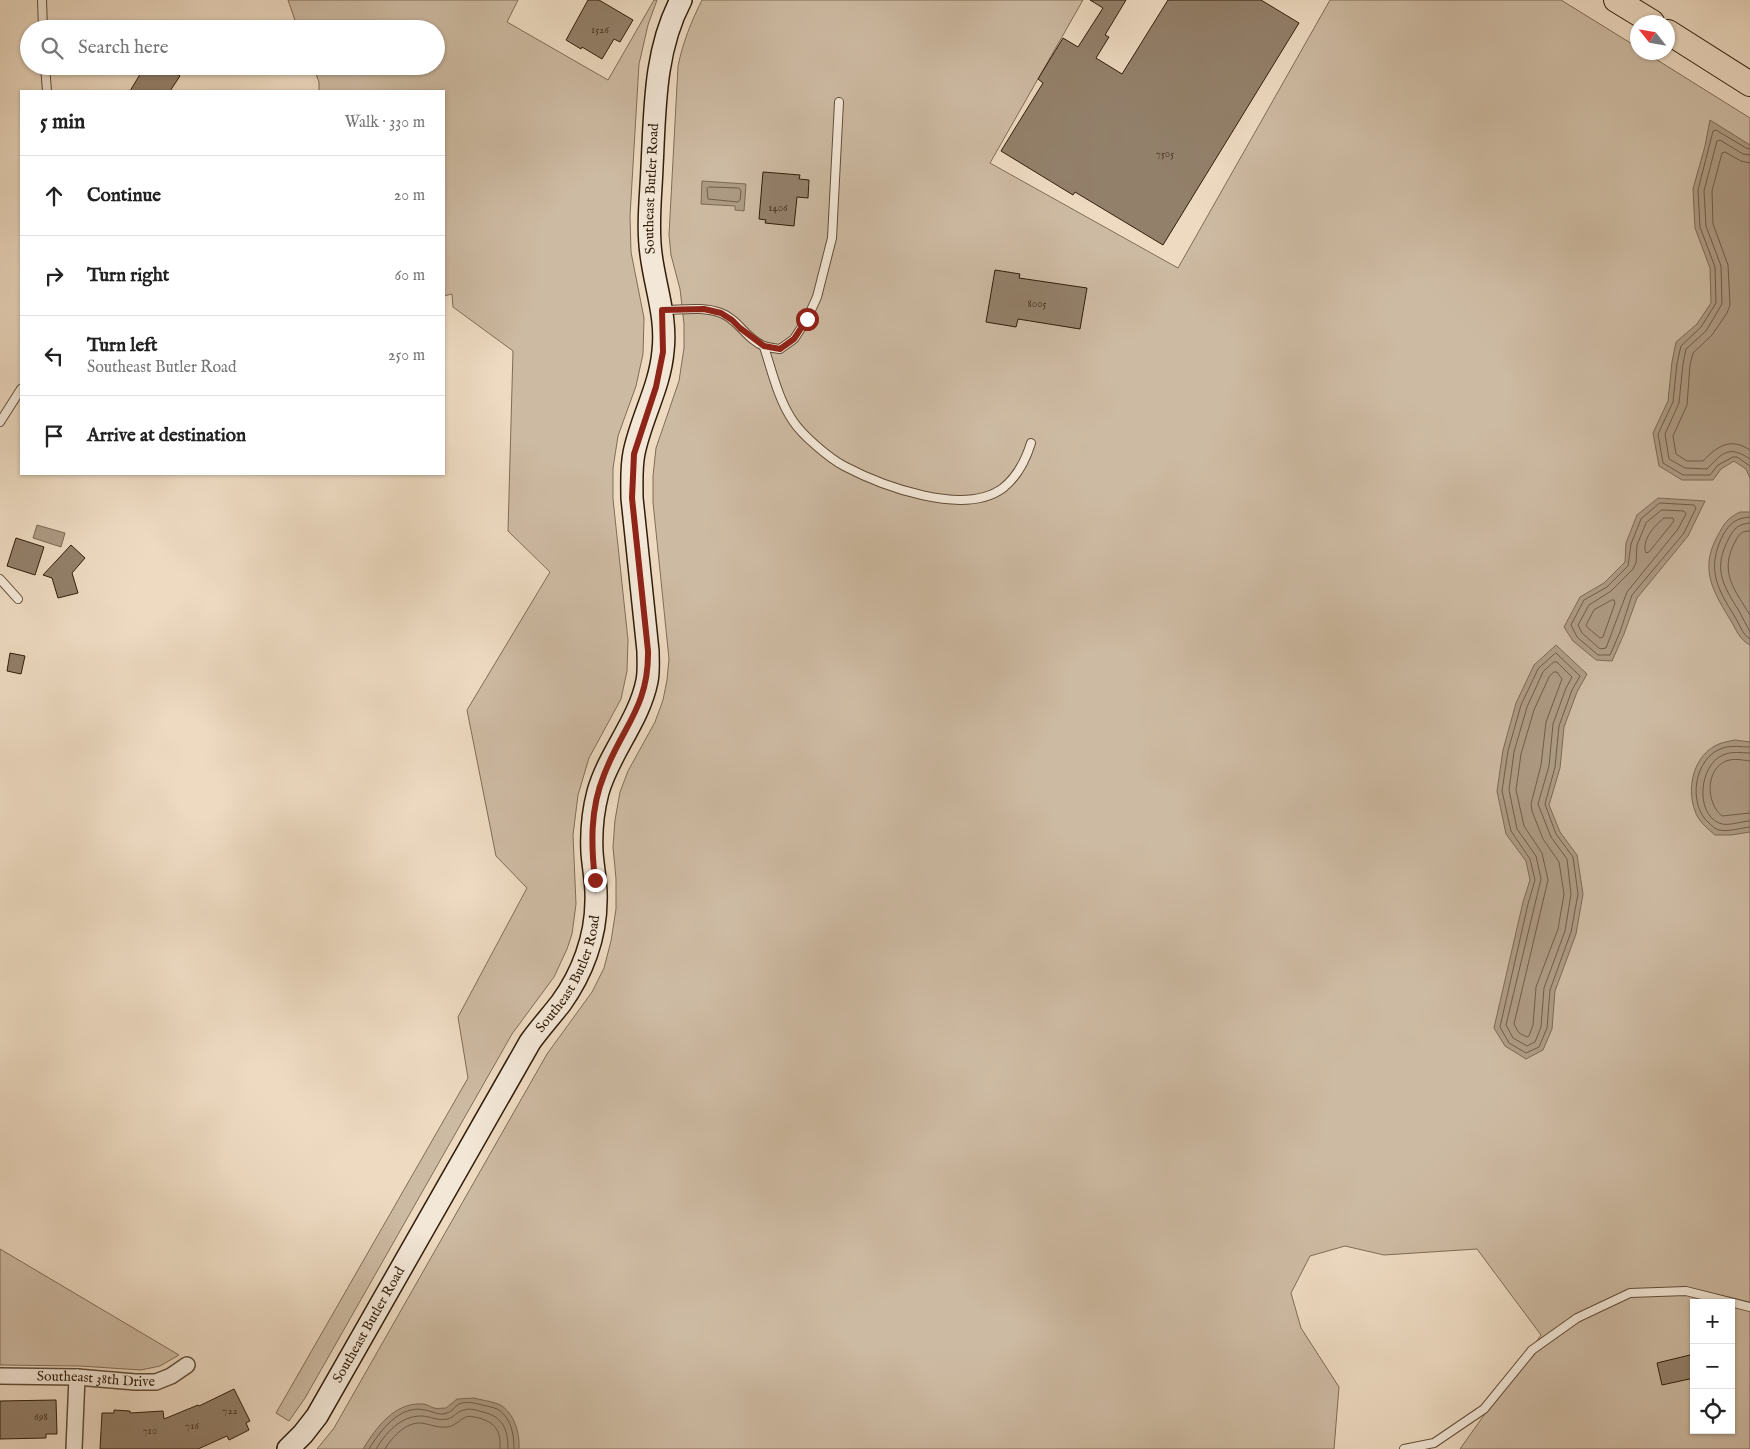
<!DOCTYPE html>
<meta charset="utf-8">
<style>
:root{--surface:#fff;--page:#f2f2f2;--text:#222;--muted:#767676;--line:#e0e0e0}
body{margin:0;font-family:"IM FELL English",serif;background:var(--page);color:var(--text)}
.controls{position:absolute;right:15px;bottom:15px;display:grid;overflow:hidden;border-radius:0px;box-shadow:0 1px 4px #0004}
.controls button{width:45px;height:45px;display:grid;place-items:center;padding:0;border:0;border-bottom:1px solid var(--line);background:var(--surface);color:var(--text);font:25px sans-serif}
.compass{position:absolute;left:1630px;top:15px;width:45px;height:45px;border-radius:50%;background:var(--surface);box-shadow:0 1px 4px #0004;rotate:301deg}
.stop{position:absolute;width:15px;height:15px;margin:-11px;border:4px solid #8f2418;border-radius:50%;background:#fff}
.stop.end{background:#8f2418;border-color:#fff;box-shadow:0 1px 5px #0008}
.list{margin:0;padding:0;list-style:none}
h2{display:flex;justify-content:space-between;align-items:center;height:65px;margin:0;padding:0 20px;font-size:21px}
h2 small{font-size:16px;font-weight:400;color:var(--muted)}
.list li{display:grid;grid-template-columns:32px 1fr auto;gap:15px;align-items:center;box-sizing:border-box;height:80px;padding:0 20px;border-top:1px solid var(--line)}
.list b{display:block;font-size:19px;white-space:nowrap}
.list p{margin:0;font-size:16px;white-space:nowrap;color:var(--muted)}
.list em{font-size:16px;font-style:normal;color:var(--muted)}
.icon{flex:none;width:28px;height:28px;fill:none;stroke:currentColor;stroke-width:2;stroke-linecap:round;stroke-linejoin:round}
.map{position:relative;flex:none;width:1750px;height:1449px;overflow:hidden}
.search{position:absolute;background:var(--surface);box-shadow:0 1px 4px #0004;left:20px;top:20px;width:425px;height:55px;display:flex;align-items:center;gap:12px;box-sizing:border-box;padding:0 18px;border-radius:28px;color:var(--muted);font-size:19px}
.panel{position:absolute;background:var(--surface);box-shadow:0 1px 4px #0004;left:20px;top:90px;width:425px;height:385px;border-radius:0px}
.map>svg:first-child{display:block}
.green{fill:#cdbaa2;stroke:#806c56;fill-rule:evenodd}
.water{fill:#ad9a83;stroke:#7c6853}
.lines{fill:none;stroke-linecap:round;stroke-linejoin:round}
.shore{stroke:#705c47;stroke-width:1}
.building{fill:#93806a;stroke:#321e0b}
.lane-casing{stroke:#614d38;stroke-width:10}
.street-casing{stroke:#614d38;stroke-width:18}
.secondary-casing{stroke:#321e0b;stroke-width:24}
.primary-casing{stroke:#321e0b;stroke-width:26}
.lane{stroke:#f3e7d7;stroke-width:8}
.street{stroke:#f3e7d7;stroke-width:15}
.secondary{stroke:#f3e7d7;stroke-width:21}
.primary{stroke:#eddac1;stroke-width:24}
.route{stroke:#8f2418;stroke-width:6}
.labels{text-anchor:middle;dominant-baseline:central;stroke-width:4.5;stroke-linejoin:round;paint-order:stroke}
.number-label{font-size:11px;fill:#4a3623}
.street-label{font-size:14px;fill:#321e0b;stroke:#f3e7d7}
</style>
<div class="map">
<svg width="1750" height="1449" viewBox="0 0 1750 1449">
<rect width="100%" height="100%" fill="#eddac1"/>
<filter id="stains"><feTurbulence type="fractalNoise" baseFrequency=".004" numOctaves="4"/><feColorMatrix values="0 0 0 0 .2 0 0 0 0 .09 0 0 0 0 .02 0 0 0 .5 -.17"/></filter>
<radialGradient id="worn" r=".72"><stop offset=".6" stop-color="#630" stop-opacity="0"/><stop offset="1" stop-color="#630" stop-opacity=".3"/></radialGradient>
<g class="green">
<path d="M 288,0 L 518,0 L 507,22 L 608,80 L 654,0 L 657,0 L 648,25 L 639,64 L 630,216 L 631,252 L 644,318 L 643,354 L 636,386 L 618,436 L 613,468 L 613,499 L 628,640 L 627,671 L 621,699 L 589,758 L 578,795 L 573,835 L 576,904 L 572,934 L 567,949 L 554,977 L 512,1034 L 305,1398 L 289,1421 L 276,1413 L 468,1078 L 458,1017 L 527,888 L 496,856 L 467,710 L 550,572 L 508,531 L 513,351 L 453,307 L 452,294 L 444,296 L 444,91 L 319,91 L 319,82 L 313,66 L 436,66 L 436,29 L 298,29 Z"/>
<path d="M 702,0 L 1083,0 L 990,163 L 1178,268 L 1330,0 L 1561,0 L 1637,47 L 1638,52 L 1646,53 L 1750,118 L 1750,1449 L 1460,1449 L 1541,1335 L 1477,1249 L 1384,1255 L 1345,1246 L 1310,1256 L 1291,1293 L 1301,1328 L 1339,1387 L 1334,1449 L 317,1449 L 334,1428 L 547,1054 L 592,992 L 604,968 L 611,941 L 616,909 L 616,879 L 613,847 L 615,820 L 620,792 L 628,771 L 655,722 L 663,700 L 667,680 L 669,659 L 653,502 L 653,476 L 656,448 L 679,381 L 684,348 L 684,324 L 680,289 L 671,255 L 669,235 L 678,66 C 683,42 691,22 702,0 ZM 1694,1303 L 1731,1303 L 1731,1430 L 1694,1430 Z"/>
<path d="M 0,1249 L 179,1355 L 160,1366 L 141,1370 L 80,1366 L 0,1365 Z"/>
</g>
<g class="water">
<path d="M 1710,120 L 1750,145 L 1750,478 L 1746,469 L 1734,461 L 1721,469 L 1713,480 L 1682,480 L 1659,466 L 1653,433 L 1668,401 L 1672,362 L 1676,342 L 1697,324 L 1711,303 L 1710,268 L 1695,228 L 1693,189 L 1705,146 Z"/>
<path d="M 702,181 L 746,184 L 744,211 L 735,210 L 735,206 L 701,204 Z"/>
<path d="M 1658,498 L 1705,501 L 1688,536 L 1637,598 L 1624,634 L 1612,661 L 1596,660 L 1573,641 L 1564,627 L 1580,597 L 1604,583 L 1625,562 L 1626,543 L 1637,515 Z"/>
<path d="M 1740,512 L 1750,512 L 1750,645 C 1739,639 1737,631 1731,621 C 1714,593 1699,570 1717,537 C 1724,524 1726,519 1740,512 Z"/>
<path d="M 37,525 L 65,533 L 61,547 L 33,538 Z"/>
<path d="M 1556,645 L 1587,674 L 1577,692 L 1564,727 L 1560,768 L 1549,805 L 1560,832 L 1577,855 L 1583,894 L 1576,934 L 1555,991 L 1552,1029 L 1543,1050 L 1526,1059 L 1505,1046 L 1494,1028 L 1523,902 L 1530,880 L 1526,861 L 1506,834 L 1497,791 L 1503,750 L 1516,703 L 1534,665 Z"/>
<path d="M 1735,740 L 1750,742 L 1750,832 L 1731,835 L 1715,835 C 1707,828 1698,821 1695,811 C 1686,787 1694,754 1719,744 C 1724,742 1730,741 1735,740 Z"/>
<path d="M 474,1398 C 481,1400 490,1401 498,1404 C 514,1411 520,1433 519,1449 L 363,1449 C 376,1428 394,1402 423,1404 C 427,1404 430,1407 434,1408 C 438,1409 442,1408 446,1408 L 457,1399 Z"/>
</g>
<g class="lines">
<g class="shore">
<path d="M 1750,149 L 1746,148 L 1716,130 L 1713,131 L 1698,190 L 1700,227 L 1715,267 L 1716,303 L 1701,327 L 1681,346 L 1677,363 L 1673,402 L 1658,434 L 1663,463 L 1683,475 L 1710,475 L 1718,465 L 1733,457 L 1737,457 L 1750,466"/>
<path d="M 1750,155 L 1743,154 L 1720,140 L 1717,141 L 1704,191 L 1706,226 L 1721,266 L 1722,304 L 1706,331 L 1686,349 L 1683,364 L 1679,403 L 1665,434 L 1669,459 L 1685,468 L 1707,469 C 1723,452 1729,445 1750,459"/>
<path d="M 1750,163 L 1741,161 L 1725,152 L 1722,153 L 1712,191 L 1713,224 L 1728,265 L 1730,305 L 1727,313 L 1712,335 L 1693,353 L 1690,365 L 1687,405 L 1673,436 L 1676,454 L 1687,461 L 1703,461 C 1717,446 1731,437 1750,450"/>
<path d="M 709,187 L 739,188 L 741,191 L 740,200 L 738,202 L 708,199 L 707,189 Z"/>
<path d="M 1660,503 L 1694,505 L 1696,508 L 1684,533 L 1632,595 L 1620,632 L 1610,655 L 1598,655 L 1577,637 L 1571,625 L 1584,600 L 1607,587 L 1628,566 L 1631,544 L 1641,519 Z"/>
<path d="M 1662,510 L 1684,511 L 1686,514 L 1678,529 L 1627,592 L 1606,648 L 1600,649 L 1582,633 L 1578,625 L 1589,605 L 1611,591 L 1633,569 L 1636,563 L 1637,545 L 1646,523 Z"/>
<path d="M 1750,517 C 1736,518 1730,523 1723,535 C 1706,569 1717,588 1735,617 C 1740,625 1742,634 1750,639"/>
<path d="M 1664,518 L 1673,518 L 1674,521 L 1649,552 L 1646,553 C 1641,540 1655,525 1664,518 Z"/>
<path d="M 1750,523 C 1739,524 1734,528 1729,538 C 1713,568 1722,584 1739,611 C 1743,618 1746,625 1750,632"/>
<path d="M 1750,531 C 1741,531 1739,534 1735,542 C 1719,572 1734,589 1750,615"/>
<path d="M 1612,600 L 1614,600 L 1615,603 L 1603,637 L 1600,638 L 1588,628 L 1586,625 L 1594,610 Z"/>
<path d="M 1556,653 L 1580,676 L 1572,690 L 1559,726 L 1555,767 L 1545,804 L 1556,834 L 1573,857 L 1578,894 L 1571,932 L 1550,990 L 1547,1028 L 1539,1047 L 1526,1053 L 1509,1043 L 1500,1027 L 1528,904 L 1535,880 L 1530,859 L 1511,831 L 1502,791 L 1508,751 L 1521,705 L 1538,669 Z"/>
<path d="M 1554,662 L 1557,662 L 1572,677 L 1566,688 L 1553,724 L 1549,766 L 1538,804 L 1551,837 L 1567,859 L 1571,894 L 1565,931 L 1544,988 L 1541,1027 L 1535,1042 L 1527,1046 L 1513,1038 L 1506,1025 L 1541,879 L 1536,856 L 1517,829 L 1509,790 L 1514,752 L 1527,707 L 1543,672 Z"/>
<path d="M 1554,672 L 1557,672 L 1562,679 L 1546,722 L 1541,765 L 1531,804 L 1532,811 L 1543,839 L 1559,862 L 1564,894 L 1558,929 L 1536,987 L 1533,1025 L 1529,1036 L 1527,1037 L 1519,1033 L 1514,1024 L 1548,880 L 1542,853 L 1524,826 L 1516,790 L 1521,754 L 1534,710 L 1549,677 Z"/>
<path d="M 1750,747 C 1741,747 1732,745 1723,748 C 1694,757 1687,804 1709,823 C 1712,826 1715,829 1719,830 C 1729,832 1740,828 1750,827"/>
<path d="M 1750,753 C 1741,753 1732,751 1723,755 C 1699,765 1695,813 1719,823 C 1727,827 1741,821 1750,821"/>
<path d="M 1750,761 C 1742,760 1734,758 1726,761 C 1705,770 1706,803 1722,816 L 1750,813"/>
<path d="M 369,1449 C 380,1431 400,1404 425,1410 C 432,1411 439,1416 447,1413 C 452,1412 455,1406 459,1404 C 466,1401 475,1403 482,1405 C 486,1406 493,1407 497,1409 C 511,1417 514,1434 514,1449"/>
<path d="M 376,1449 C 386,1433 400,1416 421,1416 C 430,1416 437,1421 447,1419 C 454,1418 457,1411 464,1410 C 470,1408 476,1410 483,1412 C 503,1417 508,1429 508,1449"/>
<path d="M 385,1449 C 392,1437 406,1422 421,1423 C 430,1424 436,1428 447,1427 C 455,1426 458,1421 464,1418 C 468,1415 474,1417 479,1418 C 496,1423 501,1431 500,1449"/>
</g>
</g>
<g class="building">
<path d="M 588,0 L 599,0 L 633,20 L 620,42 L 614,39 L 602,59 L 582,47 L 581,49 L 566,40 Z"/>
<path d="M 1090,0 L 1126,0 L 1105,35 L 1109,37 L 1096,58 L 1122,74 L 1168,0 L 1261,0 L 1299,23 L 1163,245 L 1075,192 L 1073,195 L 1001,151 L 1043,83 L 1038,79 L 1063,38 L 1078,47 L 1103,8 Z"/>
<path d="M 145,66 L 164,66 L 180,76 L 170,91 L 130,91 Z"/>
<path d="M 763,172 L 800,175 L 799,179 L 809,180 L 808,198 L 797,197 L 794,226 L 765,223 L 766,220 L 759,219 Z"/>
<path d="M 995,270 L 1020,274 L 1019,278 L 1087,288 L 1080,329 L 1018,319 L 1016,327 L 986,322 Z"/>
<path d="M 16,538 L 44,547 L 35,575 L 7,566 Z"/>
<path d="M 71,545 L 85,558 L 72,573 L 78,593 L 58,598 L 52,578 L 43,575 Z"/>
<path d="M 10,653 L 25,656 L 21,674 L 7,671 Z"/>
<path d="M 1694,1354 L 1694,1378 L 1662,1385 L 1657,1363 Z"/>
<path d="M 234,1389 L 250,1421 L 246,1423 L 249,1430 L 229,1440 L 227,1436 L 198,1449 L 100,1449 L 102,1413 L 114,1413 L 114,1410 L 130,1411 L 130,1413 L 163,1411 L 164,1419 L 198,1405 L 199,1406 Z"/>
<path d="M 56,1400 L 57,1434 L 46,1434 L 46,1438 L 0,1439 L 0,1401 Z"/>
</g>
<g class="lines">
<g class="lane-casing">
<g id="lane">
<path d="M 42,0 L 43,29"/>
<path d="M 45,66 L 47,91"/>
<path d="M 663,310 C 681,310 703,306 721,313 C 738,319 747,340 764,346 C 769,348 775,348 780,349 L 794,339 L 807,319 L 817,297 L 832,238 L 839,102"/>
<path d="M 764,347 C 772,371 778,399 793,421 C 802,435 829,458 844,466 C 882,486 964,517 1003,488 C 1017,477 1026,459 1031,443"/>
<path d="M 0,422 L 21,389"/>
<path d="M 0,579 L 18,599"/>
<path d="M 1404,1449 L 1434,1443 L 1484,1409 L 1532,1350 L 1577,1318 L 1630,1293 L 1686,1291 L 1750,1307"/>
</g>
</g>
<g class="street-casing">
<g id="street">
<path id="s1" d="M 0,1376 L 77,1377 L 135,1382 L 156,1382 L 171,1376 L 187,1365"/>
<path d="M 74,1449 L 77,1377"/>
</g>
</g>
<g class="secondary-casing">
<g id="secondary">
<path id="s2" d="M 288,1449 L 303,1434 L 317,1416 L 530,1042 C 540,1028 551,1016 561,1003 C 582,974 596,937 596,901 C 597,885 593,868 592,852 C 591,832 593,811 598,792 C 609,753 639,721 647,681 C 649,671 648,661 648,651 L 632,498 C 632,483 631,468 634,453 C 641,418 660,387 663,351 C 667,317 655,287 651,254 C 647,225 651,195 652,167 C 655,110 654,51 681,0"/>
</g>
</g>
<g class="primary-casing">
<g id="primary">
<path d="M 1616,0 L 1652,22"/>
<path d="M 1668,32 L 1750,84"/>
</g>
</g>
<use href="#lane" class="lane"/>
<use href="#street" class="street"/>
<use href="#secondary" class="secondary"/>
<use href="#primary" class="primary"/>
</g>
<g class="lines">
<path class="route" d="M 595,880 C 591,845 590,809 604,775 C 622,727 649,707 648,651 L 632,498 L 634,454 L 656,387 L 663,352 L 662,310 L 704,309 L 721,313 L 732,320 L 740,328 L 764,346 L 780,349 L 794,339 L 807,319"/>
</g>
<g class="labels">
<g class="number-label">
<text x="600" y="30">1526</text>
<text x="1165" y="154">7505</text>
<text x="778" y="208">1406</text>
<text x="1037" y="304">8005</text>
<text x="230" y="1411">722</text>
<text x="41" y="1417">698</text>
<text x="192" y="1426">716</text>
<text x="150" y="1431">710</text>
</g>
<g class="street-label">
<text stroke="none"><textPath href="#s2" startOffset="1364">Southeast Butler Road</textPath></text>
<text stroke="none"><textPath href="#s2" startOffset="554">Southeast Butler Road</textPath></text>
<text stroke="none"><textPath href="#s2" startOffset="149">Southeast Butler Road</textPath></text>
<text stroke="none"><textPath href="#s1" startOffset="96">Southeast 38th Drive</textPath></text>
</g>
</g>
<rect width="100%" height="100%" filter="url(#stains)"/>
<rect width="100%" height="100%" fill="url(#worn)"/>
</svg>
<div class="controls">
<button>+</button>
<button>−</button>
<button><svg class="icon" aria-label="locate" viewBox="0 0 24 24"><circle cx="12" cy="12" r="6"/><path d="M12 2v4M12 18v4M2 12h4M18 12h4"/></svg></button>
</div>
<svg class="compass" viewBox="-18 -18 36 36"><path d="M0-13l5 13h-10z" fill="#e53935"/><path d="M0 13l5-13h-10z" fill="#767676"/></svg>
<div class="stop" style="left:807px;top:319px"></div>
<div class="stop end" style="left:595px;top:880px"></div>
<div class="search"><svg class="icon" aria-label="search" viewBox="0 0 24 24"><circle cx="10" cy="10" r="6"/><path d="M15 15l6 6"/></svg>Search here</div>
<section class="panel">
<h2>5 min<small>Walk · 330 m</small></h2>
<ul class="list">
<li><svg class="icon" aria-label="ahead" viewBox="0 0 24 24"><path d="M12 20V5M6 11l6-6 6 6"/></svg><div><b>Continue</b></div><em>20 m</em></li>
<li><svg class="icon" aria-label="right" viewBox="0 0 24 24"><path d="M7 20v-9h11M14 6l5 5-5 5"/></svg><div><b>Turn right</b></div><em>60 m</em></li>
<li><svg class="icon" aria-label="left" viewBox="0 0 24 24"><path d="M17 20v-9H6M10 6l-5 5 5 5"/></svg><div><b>Turn left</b><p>Southeast Butler Road</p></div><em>250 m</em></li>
<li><svg class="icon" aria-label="arrive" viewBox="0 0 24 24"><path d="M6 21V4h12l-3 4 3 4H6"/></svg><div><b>Arrive at destination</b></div></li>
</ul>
</section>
</div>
